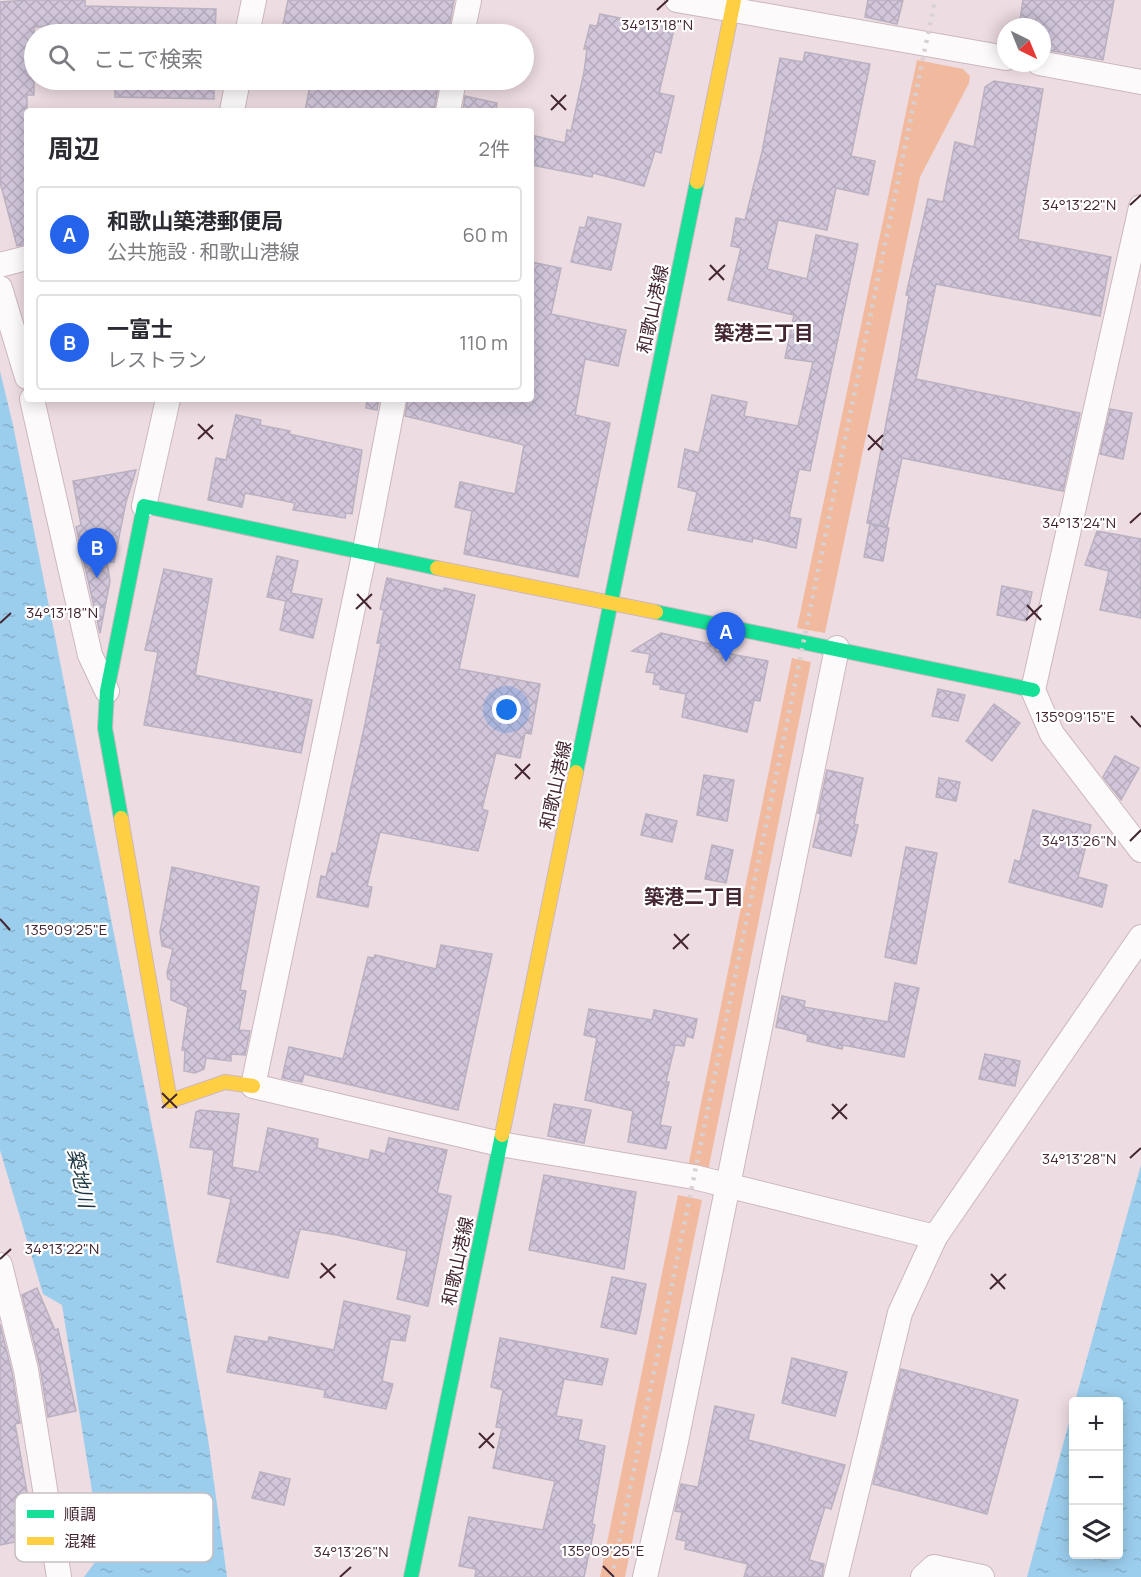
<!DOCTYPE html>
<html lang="ja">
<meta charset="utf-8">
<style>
:root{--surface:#fff;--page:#f2f2f3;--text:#2b2b33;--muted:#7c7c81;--line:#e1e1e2;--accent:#2563eb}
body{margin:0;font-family:Manrope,"Noto Sans JP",sans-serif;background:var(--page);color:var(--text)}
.controls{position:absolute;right:18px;bottom:18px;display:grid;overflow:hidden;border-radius:6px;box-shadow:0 3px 15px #0003}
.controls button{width:54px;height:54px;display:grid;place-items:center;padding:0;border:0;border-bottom:2px solid var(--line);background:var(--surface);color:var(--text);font:30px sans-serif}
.compass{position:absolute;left:997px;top:18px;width:54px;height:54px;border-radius:50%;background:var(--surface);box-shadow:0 3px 15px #0003;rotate:137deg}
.you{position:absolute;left:507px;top:710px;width:21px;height:21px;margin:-15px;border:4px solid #fff;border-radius:50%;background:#1a73e8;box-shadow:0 0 0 9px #1a73e833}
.badge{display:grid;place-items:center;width:39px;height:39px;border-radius:50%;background:var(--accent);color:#fff;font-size:20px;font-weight:700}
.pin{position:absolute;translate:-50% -50px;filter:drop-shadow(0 2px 3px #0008)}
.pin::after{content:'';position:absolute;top:32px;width:21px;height:18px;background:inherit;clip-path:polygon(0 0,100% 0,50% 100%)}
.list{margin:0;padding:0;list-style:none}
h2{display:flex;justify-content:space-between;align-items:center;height:78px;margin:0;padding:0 24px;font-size:26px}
h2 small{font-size:20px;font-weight:400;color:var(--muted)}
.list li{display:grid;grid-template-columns:39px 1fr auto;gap:18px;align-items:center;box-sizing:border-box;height:96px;margin:0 12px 12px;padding:0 12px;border:2px solid var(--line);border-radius:6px}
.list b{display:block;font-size:22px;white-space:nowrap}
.list p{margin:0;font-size:20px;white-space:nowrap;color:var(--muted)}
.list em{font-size:20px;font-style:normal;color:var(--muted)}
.icon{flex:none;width:33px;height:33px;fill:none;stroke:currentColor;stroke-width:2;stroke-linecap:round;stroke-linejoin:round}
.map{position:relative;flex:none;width:1141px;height:1577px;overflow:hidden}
.search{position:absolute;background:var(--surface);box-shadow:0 3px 15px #0003;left:24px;top:24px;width:510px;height:66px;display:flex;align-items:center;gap:15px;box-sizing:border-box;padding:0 21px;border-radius:33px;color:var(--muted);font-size:22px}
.panel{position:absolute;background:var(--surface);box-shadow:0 3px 15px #0003;left:24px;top:108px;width:510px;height:294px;border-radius:6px}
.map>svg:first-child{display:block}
.green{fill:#f1ba9f}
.water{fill:url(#water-ripples)}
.building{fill:url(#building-cross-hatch);stroke:#bab1c0;stroke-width:1.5}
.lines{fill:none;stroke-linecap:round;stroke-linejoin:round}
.street-casing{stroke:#cdb7c0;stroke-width:26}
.fast-casing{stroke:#cdb7c0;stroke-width:16}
.slow-casing{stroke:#cdb7c0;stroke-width:16}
.street{stroke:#fcfafb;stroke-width:24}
.fast{stroke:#16e098;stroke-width:14}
.slow{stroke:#ffcf43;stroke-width:14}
.rail{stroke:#d8d1d4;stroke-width:4.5;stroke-dasharray:3 6;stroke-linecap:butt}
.ticks{fill:none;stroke:#442633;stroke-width:2}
.labels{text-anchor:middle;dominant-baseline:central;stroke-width:4.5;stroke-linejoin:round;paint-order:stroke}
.street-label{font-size:18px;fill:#442633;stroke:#fff}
.neighbourhood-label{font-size:20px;font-weight:bold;fill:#442633;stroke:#fff}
.water-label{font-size:20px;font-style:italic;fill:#1b3441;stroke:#fff}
.key{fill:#fff;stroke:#c7bec2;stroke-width:1.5}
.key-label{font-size:16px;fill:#442633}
.ticks-label{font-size:15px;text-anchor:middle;fill:#442633;stroke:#fff;stroke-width:4.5;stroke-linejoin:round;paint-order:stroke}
</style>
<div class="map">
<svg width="1141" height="1577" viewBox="0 0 1141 1577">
<defs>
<pattern id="water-ripples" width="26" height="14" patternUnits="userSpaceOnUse" patternTransform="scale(1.5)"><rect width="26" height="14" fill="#9bcdec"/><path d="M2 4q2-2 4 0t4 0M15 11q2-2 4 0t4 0" fill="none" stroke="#87b0cb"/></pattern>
<pattern id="building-cross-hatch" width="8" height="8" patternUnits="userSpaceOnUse" patternTransform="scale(1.5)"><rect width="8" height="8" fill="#d1c6da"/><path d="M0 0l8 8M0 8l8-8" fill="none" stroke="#b5aabc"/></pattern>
</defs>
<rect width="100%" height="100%" fill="#eddce2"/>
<g class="green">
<path d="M 917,60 L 963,69 L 970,76 L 969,83 L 920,177 L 825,633 L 797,628 Z"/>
<path d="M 792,658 L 811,662 L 708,1171 L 688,1167 Z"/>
<path d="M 678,1195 L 702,1200 L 625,1577 L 600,1577 Z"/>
</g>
<g class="water">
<path d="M 0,371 L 13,425 L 160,1166 L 208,1439 L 227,1577 L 84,1577 L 102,1553 L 62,1305 L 43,1294 L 0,1150 Z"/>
<path d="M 1141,1165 L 1141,1577 L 1027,1577 L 1073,1408 L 1074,1554 L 1118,1554 L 1118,1402 L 1075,1401 Z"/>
</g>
<g class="building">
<path d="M 27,0 L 85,0 L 85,6 L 216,9 L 215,34 L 94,34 L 94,24 L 34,27 L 34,95 L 27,95 L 27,244 L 17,246 L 0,182 L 0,2 Z"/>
<path d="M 288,0 L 454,0 L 448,34 L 281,34 Z"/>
<path d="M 868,0 L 903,0 L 897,24 L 865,17 Z"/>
<path d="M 1023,0 L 1114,0 L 1103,60 L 1042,49 L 1042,27 L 1019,27 Z"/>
<path d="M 600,14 L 674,29 L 659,93 L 674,96 L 661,153 L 655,151 L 644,186 L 593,173 L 592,177 L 531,165 L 531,135 L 565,143 L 567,130 L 571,131 L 584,72 L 587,49 L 584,49 L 590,25 L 597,26 Z"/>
<path d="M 805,52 L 870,64 L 851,156 L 875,161 L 868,195 L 836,188 L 827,230 L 778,220 L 767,269 L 807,279 L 816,235 L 858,244 L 810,471 L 799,469 L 789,517 L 801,519 L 796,548 L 753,538 L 752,542 L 688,530 L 697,492 L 678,487 L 685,449 L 699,453 L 712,395 L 747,402 L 744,416 L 798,426 L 813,362 L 785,358 L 794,315 L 728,300 L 741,248 L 731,246 L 736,218 L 745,220 L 762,152 L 780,58 L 803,62 Z"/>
<path d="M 115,80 L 214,80 L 214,99 L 115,97 Z"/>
<path d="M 311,80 L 439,80 L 434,111 L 305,111 Z"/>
<path d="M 994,81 L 1043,89 L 1018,239 L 1111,257 L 1100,316 L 936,284 L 916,379 L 1080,413 L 1063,491 L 902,458 L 887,527 L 867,523 L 898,361 L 909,295 L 906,295 L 928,199 L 943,202 L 955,142 L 974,147 L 985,87 Z"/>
<path d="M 465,96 L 497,103 L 496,111 L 463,111 Z"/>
<path d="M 588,217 L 621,224 L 611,270 L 571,262 L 580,227 L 585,228 Z"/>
<path d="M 531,262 L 561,268 L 551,314 L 626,330 L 618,366 L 585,359 L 575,415 L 610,423 L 578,577 L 464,554 L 472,511 L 455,507 L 460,482 L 515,494 L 524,445 L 405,416 L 408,399 L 531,399 Z"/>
<path d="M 367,399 L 379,399 L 377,410 L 366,408 Z"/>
<path d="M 1110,409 L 1132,413 L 1123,459 L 1100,454 Z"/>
<path d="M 236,415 L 261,420 L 260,425 L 290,431 L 289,434 L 362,450 L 352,514 L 346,513 L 345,518 L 293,510 L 295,503 L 245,493 L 242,507 L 208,500 L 216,458 L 226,460 Z"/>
<path d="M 136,470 L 126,502 L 114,562 L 107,562 L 110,581 L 100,633 L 76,527 L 81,525 L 73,481 Z"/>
<path d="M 870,524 L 889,528 L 883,561 L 864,557 Z"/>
<path d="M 1097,531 L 1141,539 L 1141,618 L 1100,610 L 1109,571 L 1085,565 Z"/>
<path d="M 277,556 L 298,561 L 291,593 L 322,599 L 313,638 L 280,630 L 286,601 L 267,597 Z"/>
<path d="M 164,569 L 212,579 L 195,675 L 312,700 L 301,753 L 144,725 L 158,652 L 145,650 Z"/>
<path d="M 387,578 L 444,591 L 444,588 L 475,595 L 459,669 L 540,684 L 531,734 L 525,733 L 520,758 L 496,753 L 482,809 L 488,811 L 478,851 L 380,832 L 367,886 L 372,887 L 368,907 L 317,897 L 321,876 L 326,877 L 332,853 L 336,854 L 365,724 L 381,643 L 377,643 L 384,610 L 380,609 Z"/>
<path d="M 1002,586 L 1032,592 L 1026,621 L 997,615 Z"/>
<path d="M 661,633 L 715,645 L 715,651 L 768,661 L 760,701 L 754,700 L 747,732 L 682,717 L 686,694 L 660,689 L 661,685 L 653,684 L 655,673 L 646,672 L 650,654 L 632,651 Z"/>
<path d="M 938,689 L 965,695 L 958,721 L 932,716 Z"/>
<path d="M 994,704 L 1020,723 L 992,761 L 966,741 Z"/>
<path d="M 1115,756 L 1139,768 L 1121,800 L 1103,777 Z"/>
<path d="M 827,770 L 863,778 L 854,824 L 858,825 L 851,856 L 813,847 L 821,814 L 818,813 Z"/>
<path d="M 704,775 L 734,780 L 727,821 L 697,815 Z"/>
<path d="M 939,778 L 960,782 L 956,801 L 936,797 Z"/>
<path d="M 1033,810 L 1091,825 L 1078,877 L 1107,885 L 1102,907 L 1009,882 L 1015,860 L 1020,862 Z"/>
<path d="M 646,814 L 677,821 L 672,842 L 641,835 Z"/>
<path d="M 712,845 L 733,850 L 726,883 L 705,879 Z"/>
<path d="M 906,847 L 937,853 L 916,964 L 885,957 Z"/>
<path d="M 172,867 L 259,887 L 240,990 L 246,991 L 239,1030 L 250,1031 L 245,1055 L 231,1054 L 231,1061 L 206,1058 L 204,1069 L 195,1073 L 184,1071 L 185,1050 L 182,1050 L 188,1007 L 171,1000 L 171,980 L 168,979 L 167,973 L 173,949 L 162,946 L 160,932 Z"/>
<path d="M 441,945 L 492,954 L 458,1110 L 304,1074 L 302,1082 L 282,1078 L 289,1047 L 343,1059 L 368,957 L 374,958 L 375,955 L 436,969 Z"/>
<path d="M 895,983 L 919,988 L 904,1057 L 843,1045 L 842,1049 L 807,1041 L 808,1035 L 776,1027 L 782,996 L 805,1001 L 804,1007 L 888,1022 Z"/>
<path d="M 589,1009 L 652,1020 L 654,1010 L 697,1019 L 693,1038 L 686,1036 L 684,1046 L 675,1045 L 666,1082 L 669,1082 L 660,1125 L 671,1127 L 666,1149 L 628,1142 L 633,1111 L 585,1100 L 597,1038 L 584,1035 Z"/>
<path d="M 985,1054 L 1020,1061 L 1015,1086 L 979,1079 Z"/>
<path d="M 554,1104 L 591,1110 L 584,1143 L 548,1136 Z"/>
<path d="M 200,1110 L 239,1114 L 232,1167 L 259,1172 L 268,1128 L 318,1139 L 317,1148 L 369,1160 L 371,1150 L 385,1154 L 389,1138 L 447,1150 L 437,1193 L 451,1196 L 428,1306 L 397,1299 L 407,1251 L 337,1235 L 300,1229 L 288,1278 L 217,1262 L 231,1199 L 208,1194 L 214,1150 L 190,1147 L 196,1112 Z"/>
<path d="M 544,1175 L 636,1192 L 624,1269 L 529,1250 Z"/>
<path d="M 612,1277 L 646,1284 L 636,1334 L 601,1327 Z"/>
<path d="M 37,1288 L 55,1330 L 58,1329 L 76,1411 L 48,1417 L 40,1367 L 22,1295 Z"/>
<path d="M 344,1301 L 410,1316 L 405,1341 L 390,1339 L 382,1381 L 393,1384 L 386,1409 L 324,1397 L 325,1390 L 227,1372 L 235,1336 L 268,1342 L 269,1337 L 334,1350 Z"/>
<path d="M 0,1324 L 12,1373 L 20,1423 L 15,1424 L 35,1538 L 0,1545 Z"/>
<path d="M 500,1338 L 608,1359 L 602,1385 L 564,1379 L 556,1416 L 582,1420 L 578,1440 L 605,1446 L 592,1524 L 595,1525 L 584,1577 L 475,1577 L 476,1569 L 459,1566 L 469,1517 L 543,1530 L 555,1481 L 493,1468 L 502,1428 L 496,1427 L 503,1390 L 491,1387 Z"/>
<path d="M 792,1358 L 847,1372 L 835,1416 L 782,1403 Z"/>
<path d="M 901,1369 L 1018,1400 L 987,1514 L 873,1484 Z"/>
<path d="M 715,1406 L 754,1415 L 748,1440 L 845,1465 L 831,1509 L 825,1507 L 809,1560 L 824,1564 L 822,1577 L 744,1577 L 748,1564 L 685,1549 L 686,1541 L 676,1539 L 682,1512 L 675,1511 L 681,1484 L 698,1487 Z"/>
<path d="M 260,1472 L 290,1479 L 284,1505 L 252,1498 Z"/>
</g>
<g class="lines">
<g class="street-casing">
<g id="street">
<path d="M 677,0 L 1006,58"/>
<path d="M 247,34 L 254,0"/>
<path d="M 462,34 L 469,0"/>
<path d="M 1039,63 L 1141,82"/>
<path d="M 232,111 L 238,80"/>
<path d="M 448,111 L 454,80"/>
<path d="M 1141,207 L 1033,690 L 1052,734 L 1141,850"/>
<path d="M 0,265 L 27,258"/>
<path d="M 0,288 L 27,377"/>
<path d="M 32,399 L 90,655 L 107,691"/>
<path d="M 394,399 L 364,555 L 253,1086 L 500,1144 L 694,1177 L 935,1237"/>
<path d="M 144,506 L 168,399"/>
<path d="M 0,1265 L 26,1370 L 59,1577"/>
<path d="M 645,1577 L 674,1451 L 837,648"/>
<path d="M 836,1577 L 900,1313 L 935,1237 L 1141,937"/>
<path d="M 923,1577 L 934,1567 L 982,1577"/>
</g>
</g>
<g class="fast-casing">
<g id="fast">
<path d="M 656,612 L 1033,690"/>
<path d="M 576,772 L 697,182"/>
<path d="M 121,818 L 105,728 L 107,691 L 144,506 L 437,568"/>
<path d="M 411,1577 L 502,1135"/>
</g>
</g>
<g class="slow-casing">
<g id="slow">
<path d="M 697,182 L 734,0"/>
<path d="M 437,568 L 656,612"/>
<path d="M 121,818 L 170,1101 L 225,1082 L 253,1086"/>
<path d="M 502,1135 L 576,772"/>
</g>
</g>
<use href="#street" class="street"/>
<use href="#fast" class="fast"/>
<use href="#slow" class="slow"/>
<path class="rail" d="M 612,1577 L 935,0"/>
</g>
<path class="ticks" d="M 657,10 L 668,0M 551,95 L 566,110M 551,110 L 566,95M 1130,205 L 1141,195M 710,265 L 724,280M 709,280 L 725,265M 198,424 L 213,439M 868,435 L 883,450M 198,439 L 213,425M 868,450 L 883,435M 1130,523 L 1141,513M 357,594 L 371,609M 1027,605 L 1041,620M 356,609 L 372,594M 1026,620 L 1042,605M 0,623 L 11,613M 1131,716 L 1141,727M 515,764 L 530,779M 515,779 L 530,764M 1130,841 L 1141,830M 0,919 L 10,930M 674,934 L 688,949M 673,949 L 689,934M 162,1093 L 177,1108M 832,1104 L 847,1119M 162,1108 L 177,1094M 832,1119 L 847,1104M 1130,1158 L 1141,1148M 0,1259 L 11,1249M 321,1263 L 335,1278M 991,1274 L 1005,1289M 320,1278 L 336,1264M 990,1289 L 1006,1274M 479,1433 L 494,1448M 479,1448 L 494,1433M 603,1566 L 614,1577M 340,1577 L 351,1567"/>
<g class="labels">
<g class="street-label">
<text transform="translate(652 309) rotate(-78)">和歌山港線</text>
<text transform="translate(555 785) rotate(-78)">和歌山港線</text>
<text transform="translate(457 1261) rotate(-78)">和歌山港線</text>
</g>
<g class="neighbourhood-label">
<text x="764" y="332">築港三丁目</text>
<text x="694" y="896">築港二丁目</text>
</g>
<g class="water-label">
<text transform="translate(81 1178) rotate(78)">築地川</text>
</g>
</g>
<rect x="15" y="1493" width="198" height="69" rx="9" class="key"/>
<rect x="27" y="1510" width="27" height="8" fill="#16e098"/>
<rect x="27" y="1537" width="27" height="8" fill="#ffcf43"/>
<g class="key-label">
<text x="64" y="1520">順調</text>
<text x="64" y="1547">混雑</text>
</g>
<g class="ticks-label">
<text x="657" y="30">34°13'18"N</text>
<text x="1079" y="210">34°13'22"N</text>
<text x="1079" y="528">34°13'24"N</text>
<text x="62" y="618">34°13'18"N</text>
<text x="1075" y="722">135°09'15"E</text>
<text x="1079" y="846">34°13'26"N</text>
<text x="66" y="935">135°09'25"E</text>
<text x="1079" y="1164">34°13'28"N</text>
<text x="62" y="1254">34°13'22"N</text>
<text x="603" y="1556">135°09'25"E</text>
<text x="351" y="1557">34°13'26"N</text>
</g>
</svg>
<div class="controls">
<button>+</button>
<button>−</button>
<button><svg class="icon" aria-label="layers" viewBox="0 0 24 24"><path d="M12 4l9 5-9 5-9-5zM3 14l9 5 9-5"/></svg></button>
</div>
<svg class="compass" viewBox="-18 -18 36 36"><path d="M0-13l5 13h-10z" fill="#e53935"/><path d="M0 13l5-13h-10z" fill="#7c7c81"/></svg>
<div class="you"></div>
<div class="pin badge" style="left:726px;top:662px">A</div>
<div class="pin badge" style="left:97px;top:578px">B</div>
<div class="search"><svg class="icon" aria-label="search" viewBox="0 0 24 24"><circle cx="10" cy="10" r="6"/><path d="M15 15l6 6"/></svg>ここで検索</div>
<section class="panel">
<h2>周辺<small>2件</small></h2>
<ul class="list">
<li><span class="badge">A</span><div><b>和歌山築港郵便局</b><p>公共施設 · 和歌山港線</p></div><em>60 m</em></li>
<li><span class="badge">B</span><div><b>一富士</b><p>レストラン</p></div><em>110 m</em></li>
</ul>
</section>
</div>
